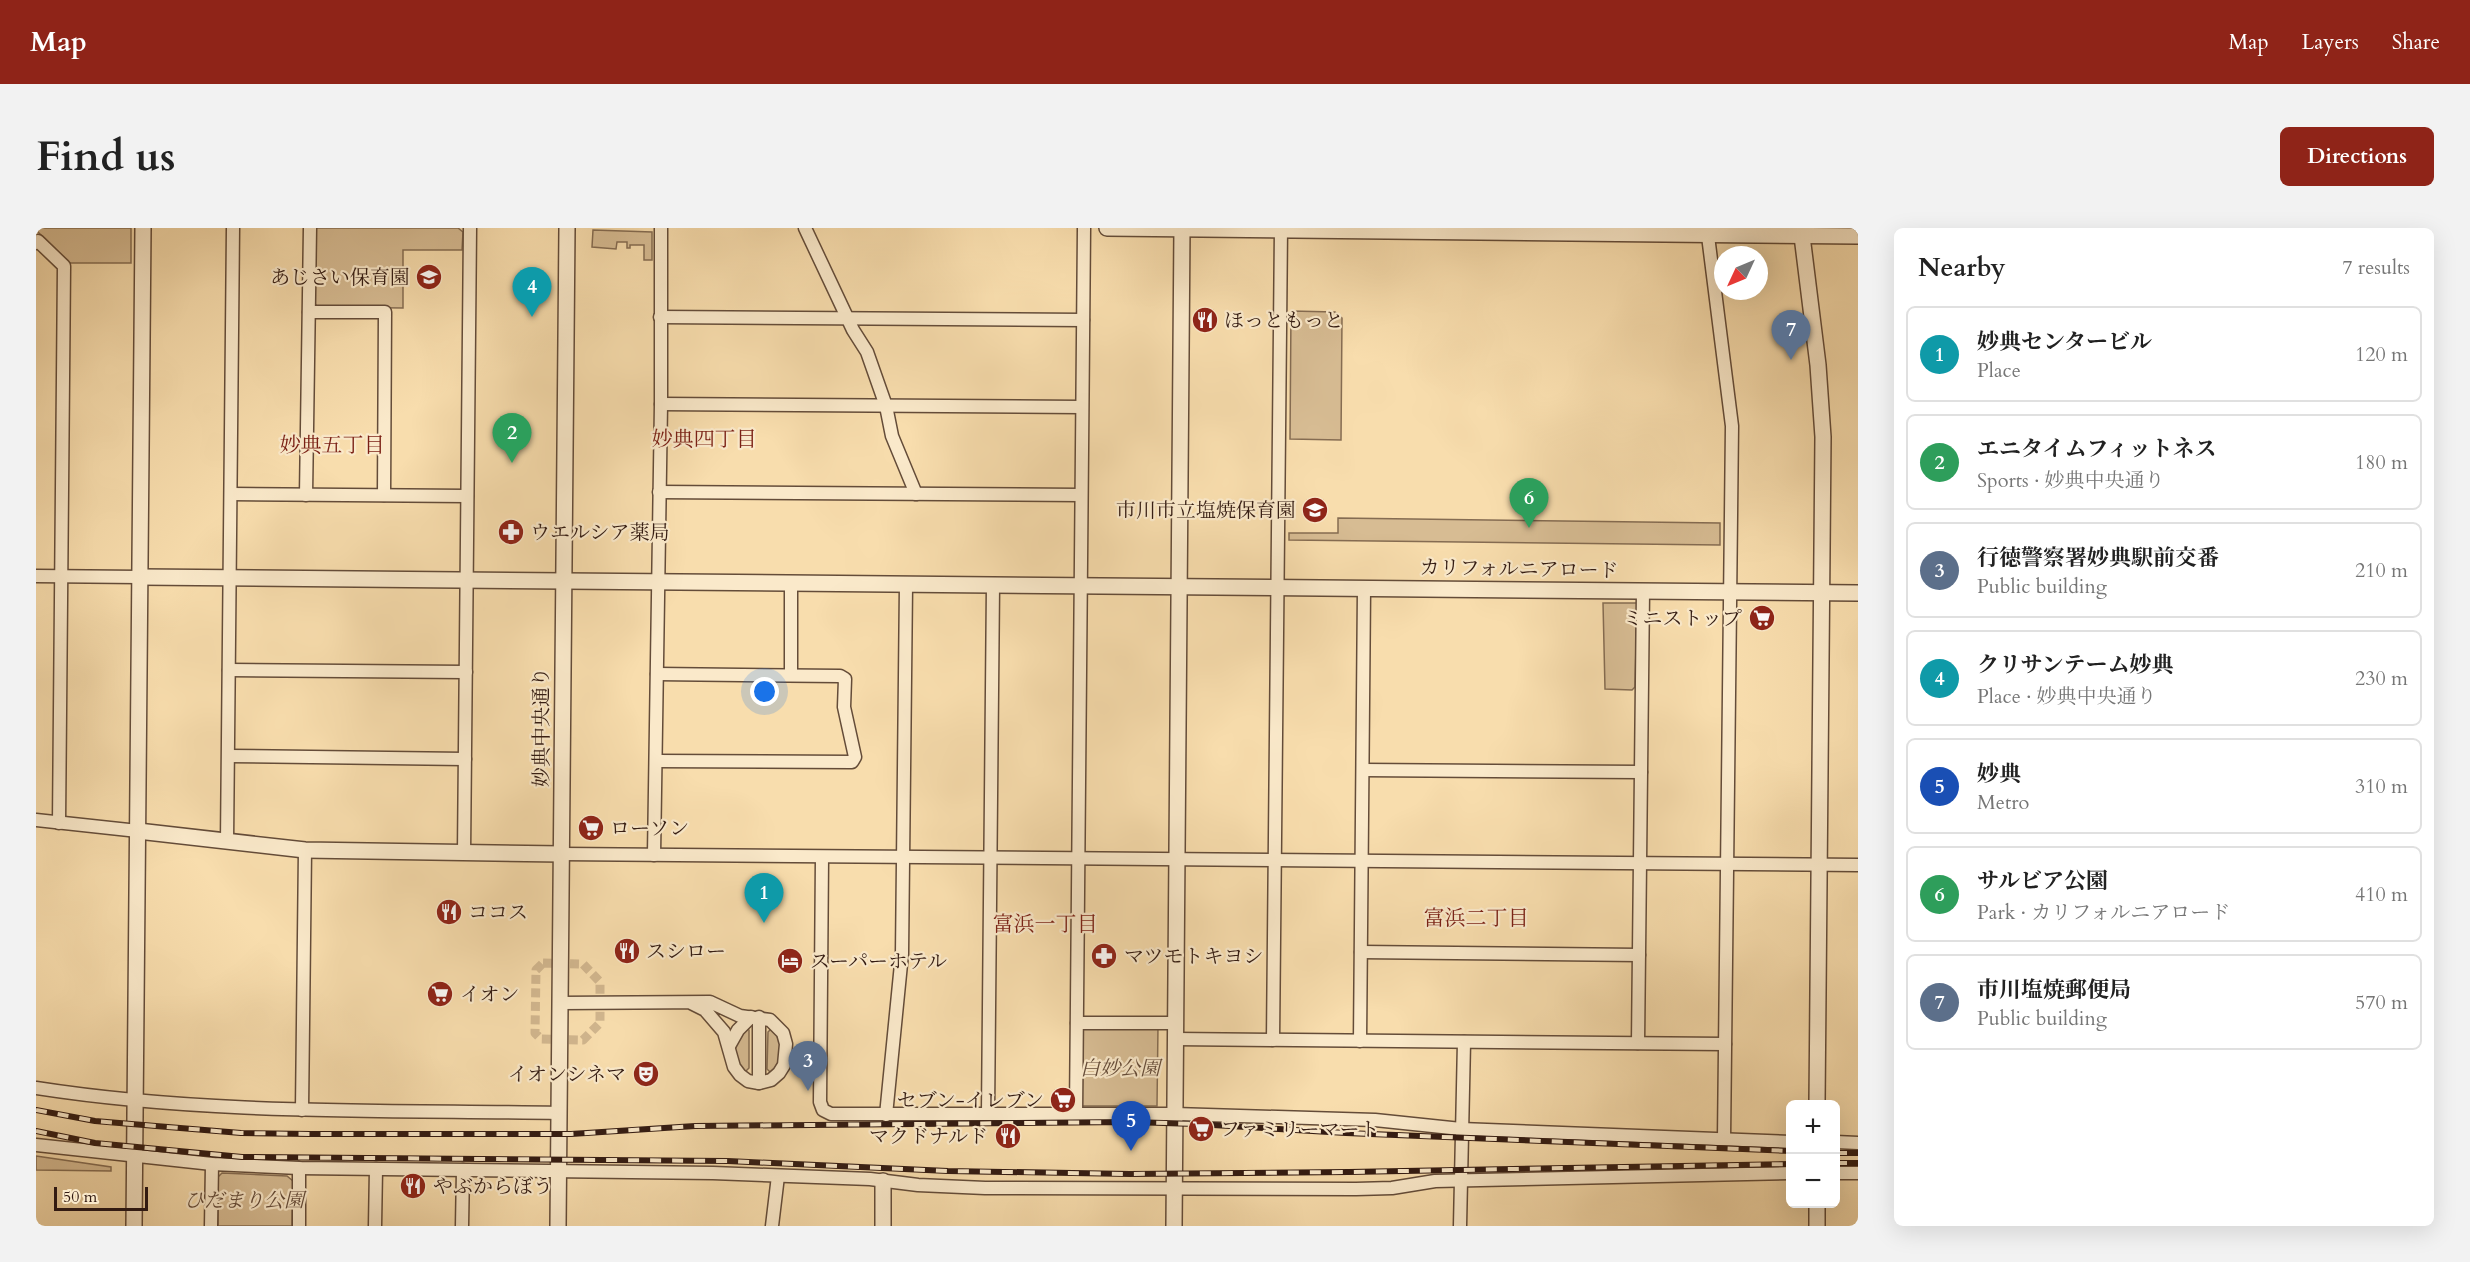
<!DOCTYPE html>
<meta charset="utf-8">
<style>
:root{--surface:#fff;--page:#f2f2f2;--text:#222;--muted:#767676;--line:#e0e0e0;--accent:#8f2418}
body{margin:0;font-family:Cardo,"Noto Serif JP",serif;background:var(--page);color:var(--text)}
.controls{position:absolute;right:18px;bottom:18px;display:grid;overflow:hidden;border-radius:9px;box-shadow:0 6px 24px #0002}
.controls button{width:54px;height:54px;display:grid;place-items:center;padding:0;border:0;border-bottom:2px solid var(--line);background:var(--surface);color:var(--text);font:30px sans-serif}
.compass{position:absolute;left:1678px;top:18px;width:54px;height:54px;border-radius:50%;background:var(--surface);box-shadow:0 6px 24px #0002;rotate:226deg}
.scale{position:absolute;left:18px;bottom:15px;width:94px;box-sizing:border-box;padding-left:6px;border:3px solid #331b12;border-top:0;font-size:16px;line-height:21px;white-space:nowrap;color:#331b12;-webkit-text-stroke:4px #fae9ca;paint-order:stroke}
.you{position:absolute;left:729px;top:464px;width:21px;height:21px;margin:-15px;border:4px solid #fff;border-radius:50%;background:#1a73e8;box-shadow:0 0 0 9px #1a73e833}
.badge{display:grid;place-items:center;width:39px;height:39px;border-radius:50%;background:var(--accent);color:#fff;font-size:20px;font-weight:700}
.pin{position:absolute;translate:-50% -50px;filter:drop-shadow(0 2px 3px #0008)}
.pin::after{content:'';position:absolute;top:32px;width:21px;height:18px;background:inherit;clip-path:polygon(0 0,100% 0,50% 100%)}
.list{margin:0;padding:0;list-style:none}
h2{display:flex;justify-content:space-between;align-items:center;height:78px;margin:0;padding:0 24px;font-size:26px}
h2 small{font-size:20px;font-weight:400;color:var(--muted)}
.list li{display:grid;grid-template-columns:39px 1fr auto;gap:18px;align-items:center;box-sizing:border-box;height:96px;margin:0 12px 12px;padding:0 12px;border:2px solid var(--line);border-radius:9px}
.list b{display:block;font-size:22px;white-space:nowrap}
.list p{margin:0;font-size:20px;white-space:nowrap;color:var(--muted)}
.list em{font-size:20px;font-style:normal;color:var(--muted)}
.map{position:relative;flex:none;width:1822px;height:998px;overflow:hidden;border-radius:9px}
header{display:flex;align-items:center;gap:36px;box-sizing:border-box;height:84px;padding:0 30px;background:var(--accent);color:#fff}
header strong{font-size:28px}
nav{display:flex;gap:33px;margin-inline-start:auto;font-size:21px}
.intro{display:flex;align-items:center;justify-content:space-between;box-sizing:border-box;height:144px;padding:0 36px}
h1{margin:0;font-size:42px}
.button{padding:15px 27px;border-radius:9px;background:var(--accent);color:#fff;font-size:21px;font-weight:700}
main{display:flex;gap:36px;padding:0 36px}
aside{flex:1;background:var(--surface);border-radius:9px;box-shadow:0 6px 24px #0002}
.map>svg:first-child{display:block}
.green{fill:#d7bc93;stroke:#856c52;stroke-width:1.5}
.lines{fill:none;stroke-linecap:round;stroke-linejoin:round}
.pedestrian-tunnel{stroke:#d1b68e;stroke-width:9;stroke-dasharray:9 4.5;stroke-linecap:butt}
.minor-casing{stroke:#644c39;stroke-width:15}
.tertiary-casing{stroke:#644c39;stroke-width:18}
.minor{stroke:#fae9ca;stroke-width:12}
.tertiary{stroke:#fae9ca;stroke-width:15}
.rail-casing{stroke:#331b12;stroke-width:6}
.rail{stroke:#fae9ca;stroke-width:4;stroke-dasharray:11;stroke-linecap:butt}
.labels{text-anchor:middle;dominant-baseline:central;stroke-width:4.5;stroke-linejoin:round;paint-order:stroke}
.poi-label{font-size:20px;fill:#331b12;stroke:#fae9ca;text-anchor:start}
.street-label{font-size:20px;fill:#331b12;stroke:#fae9ca}
.park-label{font-size:20px;font-style:italic;fill:#644b39;stroke:#fae9ca}
.neighbourhood-label{font-size:21px;fill:#7a1f14;stroke:#fae9ca}
</style>
<header>
<strong>Map</strong>
<nav><a>Map</a><a>Layers</a><a>Share</a></nav>
</header>
<div class="intro"><h1>Find us</h1><a class="button">Directions</a></div>
<main>
<div class="map">
<svg width="1822" height="998" viewBox="0 0 1822 998">
<rect width="100%" height="100%" fill="#f8ddad"/>
<filter id="stains"><feTurbulence type="fractalNoise" baseFrequency=".00333" numOctaves="4"/><feColorMatrix values="0 0 0 0 .2 0 0 0 0 .09 0 0 0 0 .02 0 0 0 .5 -.17"/></filter>
<radialGradient id="worn" r=".72"><stop offset=".6" stop-color="#630" stop-opacity="0"/><stop offset="1" stop-color="#630" stop-opacity=".3"/></radialGradient>
<g class="green">
<path d="M 5,0 L 95,0 L 95,35 L 33,35 L 1,3 Z"/>
<path d="M 281,0 L 422,0 L 427,4 L 426,22 L 367,22 L 367,80 L 282,79 L 278,75 L 279,2 Z"/>
<path d="M 557,2 L 616,4 L 616,32 L 608,32 L 608,17 L 594,17 L 594,20 L 591,20 L 591,14 L 581,14 L 580,21 L 556,19 Z"/>
<path d="M 1255,83 L 1299,84 L 1306,90 L 1305,212 L 1254,211 Z"/>
<path d="M 1302,290 L 1684,295 L 1684,317 L 1253,312 L 1253,305 L 1302,305 Z"/>
<path d="M 1567,375 L 1601,375 L 1599,459 L 1596,462 L 1569,461 Z"/>
<path d="M 1051,798 L 1122,798 L 1121,878 L 1046,878 L 1047,802 Z"/>
<path d="M 709,799 L 713,802 L 713,840 L 709,844 C 692,827 698,816 709,799 Z"/>
<path d="M 736,800 C 748,816 748,829 735,845 L 731,841 L 732,804 Z"/>
<path d="M 0,928 L 75,939 L 75,943 L 0,942 Z"/>
<path d="M 186,945 L 251,948 L 257,953 L 256,998 L 182,998 L 182,949 Z"/>
</g>
<g class="lines">
<path class="pedestrian-tunnel" d="M 507,735 L 547,736 L 564,754 L 564,795 L 547,812 L 505,811 L 499,805 L 500,742 Z"/>
<g class="minor-casing">
<g id="minor">
<path d="M 769,0 L 817,102 L 831,124 L 850,178 L 856,208 L 880,266"/>
<path d="M 1671,0 L 1696,198 L 1688,911"/>
<path d="M 0,15 L 2,13 L 28,38 L 23,595"/>
<path d="M 273,84 L 349,84 L 348,267"/>
<path d="M 624,89 L 1047,92"/>
<path d="M 625,176 L 1045,179"/>
<path d="M 623,264 L 1045,267"/>
<path d="M 195,266 L 431,268"/>
<path d="M 270,267 L 274,0"/>
<path d="M 0,348 L 104,349"/>
<path d="M 193,442 L 430,444"/>
<path d="M 755,447 L 755,355"/>
<path d="M 193,528 L 429,531"/>
<path d="M 620,533 L 816,534 L 819,529 L 808,479 L 809,451 L 804,448 L 621,446"/>
<path d="M 1327,542 L 1605,544"/>
<path d="M 0,592 L 102,603"/>
<path d="M 191,614 L 197,0"/>
<path d="M 428,625 L 434,0"/>
<path d="M 526,626 L 1822,637"/>
<path d="M 618,627 L 625,176 L 625,0"/>
<path d="M 786,629 L 784,874 L 787,882 L 795,886 L 1139,886 L 1339,892 L 1425,901 L 1754,914"/>
<path d="M 1325,724 L 1603,727"/>
<path d="M 525,775 L 674,774 L 704,788 L 734,792 L 747,805 L 750,816 L 748,837 L 743,845 L 735,852 L 723,855 L 712,853 L 704,847 L 698,839 L 688,804 L 669,782 L 655,775"/>
<path d="M 1041,795 L 1140,795"/>
<path d="M 1139,811 L 1689,816"/>
<path d="M 1237,812 L 1245,0"/>
<path d="M 1324,813 L 1328,361"/>
<path d="M 1602,815 L 1607,363"/>
<path d="M 693,818 L 702,802 L 715,789"/>
<path d="M 723,855 L 723,789"/>
<path d="M 0,860 C 173,887 348,882 523,885"/>
<path d="M 266,882 L 269,622"/>
<path d="M 952,886 L 957,357"/>
<path d="M 1040,886 L 1048,0"/>
<path d="M 850,887 L 866,726 L 870,357"/>
<path d="M 1800,914 L 1822,915"/>
<path d="M 0,917 L 176,936 L 263,940 L 677,945 L 834,951 L 882,957 L 949,960 L 1320,961 L 1356,960 L 1399,953 L 1754,945"/>
<path d="M 1800,945 L 1822,945"/>
<path d="M 175,998 L 176,936"/>
<path d="M 263,998 L 263,940"/>
<path d="M 339,998 L 340,941"/>
<path d="M 426,998 L 427,942"/>
<path d="M 736,998 L 742,948"/>
<path d="M 1424,998 L 1428,814"/>
</g>
</g>
<g class="tertiary-casing">
<g id="tertiary">
<path d="M 1071,0 L 1822,8"/>
<path d="M 1765,0 L 1782,137 L 1787,209 L 1781,876"/>
<path d="M 104,349 L 1822,365"/>
<path d="M 102,603 L 269,622 L 526,626"/>
<path d="M 98,998 L 107,0"/>
<path d="M 522,998 L 531,0"/>
<path d="M 847,998 L 847,953"/>
<path d="M 1138,998 L 1146,0"/>
<path d="M 1781,998 L 1781,976"/>
</g>
</g>
<use href="#minor" class="minor"/>
<use href="#tertiary" class="tertiary"/>
<g class="rail-casing">
<g id="rail">
<path d="M 0,882 L 59,893 L 205,905 L 274,906 L 535,906 L 659,898 L 1095,894 L 1160,896 L 1310,905 L 1754,923"/>
<path d="M 0,903 L 59,915 L 206,929 L 692,933 L 912,943 L 1094,946 L 1313,944 L 1754,936"/>
<path d="M 1800,925 L 1822,925"/>
<path d="M 1800,935 L 1822,935"/>
</g>
</g>
<use href="#rail" class="rail"/>
</g>
<defs>
<g id="school-disc" transform="scale(1.35)"><circle r="9.5" fill="#8f2418" stroke="#fae9ca"/><path d="M0-5L7-2L0 1L-7-2ZM-4 1L0 2.5L4 1V4Q0 6-4 4Z" fill="#fff"/></g>
<g id="restaurant-disc" transform="scale(1.35)"><circle r="9.5" fill="#8f2418" stroke="#fae9ca"/><path d="M-5-6h1v4h1v-4h1v4h1v-4h1v5L-1.5 .5V6h-2V.5L-5-1ZM5-6V6H3V1.5H1.5Q1.5-4 5-6Z" fill="#fff"/></g>
<g id="pharmacy-disc" transform="scale(1.35)"><circle r="9.5" fill="#8f2418" stroke="#fae9ca"/><path d="M-2-6h4v4h4v4h-4v4h-4v-4h-4v-4h4Z" fill="#fff"/></g>
<g id="supermarket-disc" transform="scale(1.35)"><circle r="9.5" fill="#8f2418" stroke="#fae9ca"/><path d="M-6-5.5h2.5l.6 2H6L4.5 2H-2.5L-4.4-4H-6ZM-1.5 3.2a1.3 1.3 0 1 0 .1 0ZM3 3.2a1.3 1.3 0 1 0 .1 0Z" fill="#fff"/></g>
<g id="hotel-disc" transform="scale(1.35)"><circle r="9.5" fill="#8f2418" stroke="#fae9ca"/><path d="M-6-4.5h1.5V1H6V5H4.5V3h-9V5H-6ZM-4 0a1.8 1.8 0 1 1 3.6 0ZM.5 0V-2.5h3Q6-2.5 6 0Z" fill="#fff"/></g>
<g id="theatre-disc" transform="scale(1.35)"><circle r="9.5" fill="#8f2418" stroke="#fae9ca"/><path d="M-5-5.5Q0-4 5-5.5V0Q5 5 0 6Q-5 5-5 0ZM-3.3-2.5H-1v1.5H-3.3ZM1-2.5H3.3v1.5H1ZM-2.8 1Q0 5.5 2.8 1Z" fill="#fff"/></g>
</defs>
<g fill-rule="evenodd">
<use href="#school-disc" x="393" y="49"/>
<use href="#restaurant-disc" x="1169" y="92"/>
<use href="#school-disc" x="1279" y="282"/>
<use href="#pharmacy-disc" x="475" y="304"/>
<use href="#supermarket-disc" x="1726" y="390"/>
<use href="#supermarket-disc" x="555" y="600"/>
<use href="#restaurant-disc" x="413" y="684"/>
<use href="#restaurant-disc" x="591" y="723"/>
<use href="#pharmacy-disc" x="1068" y="728"/>
<use href="#hotel-disc" x="754" y="733"/>
<use href="#supermarket-disc" x="404" y="766"/>
<use href="#theatre-disc" x="610" y="846"/>
<use href="#supermarket-disc" x="1027" y="872"/>
<use href="#supermarket-disc" x="1165" y="901"/>
<use href="#restaurant-disc" x="972" y="908"/>
<use href="#restaurant-disc" x="377" y="958"/>
</g>
<g class="labels">
<g class="poi-label">
<text x="374" y="49" text-anchor="end">あじさい保育園</text>
<text x="1188" y="92">ほっともっと</text>
<text x="1260" y="282" text-anchor="end">市川市立塩焼保育園</text>
<text x="494" y="304">ウエルシア薬局</text>
<text x="1706" y="390" text-anchor="end">ミニストップ</text>
<text x="574" y="600">ローソン</text>
<text x="432" y="684">ココス</text>
<text x="610" y="723">スシロー</text>
<text x="1088" y="728">マツモトキヨシ</text>
<text x="774" y="733">スーパーホテル</text>
<text x="424" y="766">イオン</text>
<text x="590" y="846" text-anchor="end">イオンシネマ</text>
<text x="1008" y="872" text-anchor="end">セブン-イレブン</text>
<text x="1184" y="901">ファミリーマート</text>
<text x="952" y="908" text-anchor="end">マクドナルド</text>
<text x="397" y="958">やぶからぼう</text>
</g>
<g class="street-label">
<text transform="translate(1483 341) rotate(1)">カリフォルニアロード</text>
<text transform="translate(505 499) rotate(-90)">妙典中央通り</text>
</g>
<g class="park-label">
<text x="1084" y="840">白妙公園</text>
<text x="208" y="972">ひだまり公園</text>
</g>
<g class="neighbourhood-label">
<text x="668" y="211">妙典四丁目</text>
<text x="296" y="217">妙典五丁目</text>
<text x="1440" y="690">富浜二丁目</text>
<text x="1009" y="696">富浜一丁目</text>
</g>
</g>
<rect width="100%" height="100%" filter="url(#stains)"/>
<rect width="100%" height="100%" fill="url(#worn)"/>
</svg>
<div class="controls">
<button>+</button>
<button>−</button>
</div>
<svg class="compass" viewBox="-18 -18 36 36"><path d="M0-13l5 13h-10z" fill="#e53935"/><path d="M0 13l5-13h-10z" fill="#767676"/></svg>
<div class="scale">50 m</div>
<div class="you"></div>
<div class="pin badge" style="left:728px;top:695px;background:#0f9aa8">1</div>
<div class="pin badge" style="left:476px;top:235px;background:#2e9e5b">2</div>
<div class="pin badge" style="left:772px;top:863px;background:#5c6f8a">3</div>
<div class="pin badge" style="left:496px;top:89px;background:#0f9aa8">4</div>
<div class="pin badge" style="left:1095px;top:923px;background:#1a4fb4">5</div>
<div class="pin badge" style="left:1493px;top:300px;background:#2e9e5b">6</div>
<div class="pin badge" style="left:1755px;top:132px;background:#5c6f8a">7</div>
</div>
<aside>
<h2>Nearby<small>7 results</small></h2>
<ul class="list">
<li><span class="badge" style="background:#0f9aa8">1</span><div><b>妙典センタービル</b><p>Place</p></div><em>120 m</em></li>
<li><span class="badge" style="background:#2e9e5b">2</span><div><b>エニタイムフィットネス</b><p>Sports · 妙典中央通り</p></div><em>180 m</em></li>
<li><span class="badge" style="background:#5c6f8a">3</span><div><b>行徳警察署妙典駅前交番</b><p>Public building</p></div><em>210 m</em></li>
<li><span class="badge" style="background:#0f9aa8">4</span><div><b>クリサンテーム妙典</b><p>Place · 妙典中央通り</p></div><em>230 m</em></li>
<li><span class="badge" style="background:#1a4fb4">5</span><div><b>妙典</b><p>Metro</p></div><em>310 m</em></li>
<li><span class="badge" style="background:#2e9e5b">6</span><div><b>サルビア公園</b><p>Park · カリフォルニアロード</p></div><em>410 m</em></li>
<li><span class="badge" style="background:#5c6f8a">7</span><div><b>市川塩焼郵便局</b><p>Public building</p></div><em>570 m</em></li>
</ul>
</aside>
</main>
